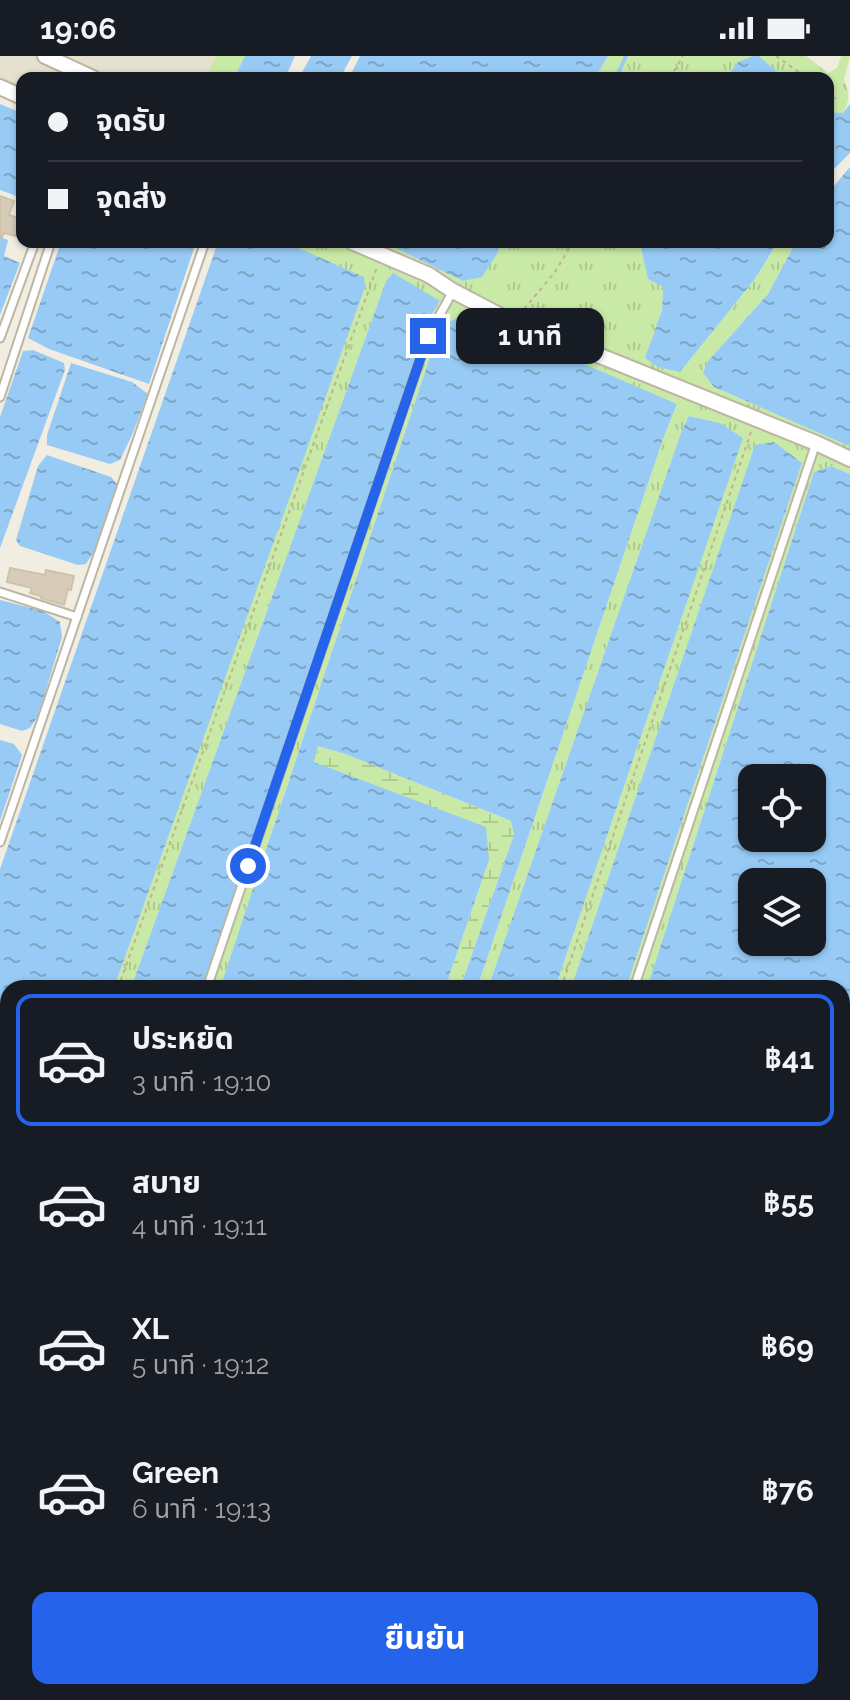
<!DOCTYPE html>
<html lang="th">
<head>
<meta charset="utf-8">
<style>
	body { margin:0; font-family:Raleway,"Noto Sans Thai",sans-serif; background:#20242c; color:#f1f3f6; height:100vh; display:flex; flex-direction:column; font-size:30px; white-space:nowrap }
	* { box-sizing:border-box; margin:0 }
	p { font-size:26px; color:#9ea1a6 }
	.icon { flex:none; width:44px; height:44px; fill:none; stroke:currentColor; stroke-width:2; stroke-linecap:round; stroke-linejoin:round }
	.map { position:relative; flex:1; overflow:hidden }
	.sheet { position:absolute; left:0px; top:924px; width:850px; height:720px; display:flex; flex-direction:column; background:#171b24; border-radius:24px 24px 0 0; box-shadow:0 2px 6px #0004 }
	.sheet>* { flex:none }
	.top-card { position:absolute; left:16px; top:16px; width:818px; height:176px; border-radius:16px; box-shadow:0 2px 6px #0004; display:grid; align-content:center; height:176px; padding:0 32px; background:#171b24 }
	.controls { position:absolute; left:738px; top:708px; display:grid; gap:16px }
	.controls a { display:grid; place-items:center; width:88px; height:88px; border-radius:16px; background:#171b24; box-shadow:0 2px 6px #0004; font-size:40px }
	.end { position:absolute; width:36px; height:36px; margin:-18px; border:10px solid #2563eb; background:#fff; box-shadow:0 0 0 4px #fff }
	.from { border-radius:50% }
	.bubble { position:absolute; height:56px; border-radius:16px; background:#171b24; box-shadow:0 2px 6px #0004; font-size:26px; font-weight:700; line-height:56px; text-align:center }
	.top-card b { display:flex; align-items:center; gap:28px; height:76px; font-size:30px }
	.top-card b+b { border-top:2px solid #363941 }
	.top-card i { width:20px; height:20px; background:#f1f3f6 }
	ul { padding:14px 0 0; list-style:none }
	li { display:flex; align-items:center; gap:24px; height:132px; margin:0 16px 12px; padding:0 16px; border:4px solid transparent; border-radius:16px }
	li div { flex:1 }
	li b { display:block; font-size:30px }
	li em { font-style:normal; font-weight:700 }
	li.active { border-color:#2563eb }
	li>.icon { width:72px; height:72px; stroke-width:1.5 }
	.cta { display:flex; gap:16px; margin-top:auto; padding:16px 32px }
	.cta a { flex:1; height:92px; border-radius:16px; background:#2563eb; color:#fff; font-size:32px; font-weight:700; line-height:92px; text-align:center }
	.status { display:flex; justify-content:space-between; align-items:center; height:56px; padding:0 40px; background:#171b24; direction:ltr }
	.status svg { height:22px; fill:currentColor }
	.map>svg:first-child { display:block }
</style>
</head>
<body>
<div class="status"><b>19:06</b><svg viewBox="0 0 49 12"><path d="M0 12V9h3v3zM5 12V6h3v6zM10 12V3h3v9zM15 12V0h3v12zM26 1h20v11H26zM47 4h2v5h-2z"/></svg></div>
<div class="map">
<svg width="850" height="1644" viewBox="0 0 850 1644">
	<defs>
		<pattern id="grass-tufts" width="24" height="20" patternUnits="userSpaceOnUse" patternTransform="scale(2)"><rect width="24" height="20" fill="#c9eaa6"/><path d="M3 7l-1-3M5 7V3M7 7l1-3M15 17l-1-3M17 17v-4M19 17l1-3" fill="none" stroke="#aeca8f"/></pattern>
		<pattern id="forest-firs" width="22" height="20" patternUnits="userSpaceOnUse" patternTransform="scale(2)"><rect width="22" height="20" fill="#c9eaa6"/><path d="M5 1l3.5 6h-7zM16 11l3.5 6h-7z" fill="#aeca8f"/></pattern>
		<pattern id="wetland-marsh" width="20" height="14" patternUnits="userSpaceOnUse" patternTransform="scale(2)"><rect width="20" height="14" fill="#c9eaa6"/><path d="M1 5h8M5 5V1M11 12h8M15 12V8" fill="none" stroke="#aeca8f"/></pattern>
		<pattern id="water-ripples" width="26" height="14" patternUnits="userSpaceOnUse" patternTransform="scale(2)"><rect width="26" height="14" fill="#97cbf5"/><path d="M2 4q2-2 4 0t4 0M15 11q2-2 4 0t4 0" fill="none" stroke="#7da6c7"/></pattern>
	</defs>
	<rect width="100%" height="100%" fill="#f2ede1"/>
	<polygon fill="#e6e0ce" points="0,0 216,0 205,22 22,22 22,37 0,27"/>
	<g fill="url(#grass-tufts)">
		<polygon points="216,0 245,0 234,22 205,22"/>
		<polygon points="608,0 753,0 738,6 726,22 595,22"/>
		<path d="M 759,0 L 806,0 L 828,17 L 837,12 L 841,0 L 850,0 L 844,24 C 850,38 850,44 843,57 L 828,56 L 828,22 L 784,22 Z"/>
		<polygon points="285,186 383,186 463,225 497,198 501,186 645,186 641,192 648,223 663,230 662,254 645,302 680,316 754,224 778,186 796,186 768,238 708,305 703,317 714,331 848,389 850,387 850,418 831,410 814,416 647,932 626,932 802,407 755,390 571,932 555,932 742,383 720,367 689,360 682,374 488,932 477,932 663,383 677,348 447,267 434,289 220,932 204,932 428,265 440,246 386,225 131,932 114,932 364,231 363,221"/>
	</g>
	<g fill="url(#forest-firs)">
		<polygon points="842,1344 850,1347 850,1372 843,1389 850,1391 850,1408 842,1407"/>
		<polygon points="842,1417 850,1419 850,1490 843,1514 850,1519 850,1549 842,1547"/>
		<polygon points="476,1636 505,1636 523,1642 533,1642 535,1636 554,1636 551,1644 473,1644"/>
		<polygon points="741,1636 800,1636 797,1644 738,1644"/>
	</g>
	<g fill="url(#wetland-marsh)">
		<polygon points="318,690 348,699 511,765 514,779 460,932 445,932 489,804 314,706"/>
		<polygon points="8,1315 8,1422 0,1446 0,1334"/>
		<polygon points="842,1547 850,1549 850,1644 797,1644 800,1636 842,1636"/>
	</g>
	<g fill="url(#water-ripples)" fill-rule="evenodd">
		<polygon points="245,0 295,0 285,22 234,22"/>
		<polygon points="311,0 352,0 340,22 299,22"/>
		<polygon points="360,0 608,0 595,22 349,22"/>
		<polygon points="753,0 759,0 784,22 726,22 738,6"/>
		<polygon points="0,48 22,57 22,142 0,134"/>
		<polygon points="850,48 850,97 828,119 828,56 843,57"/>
		<polygon points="850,111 850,387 849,390 714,331 703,317 708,305 768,238 796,186 828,186 828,137"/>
		<polygon points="0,181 8,184 4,200 20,207 0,259"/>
		<polygon points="61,186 196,186 149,328 49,293 28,282"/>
		<polygon points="218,186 285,186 364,221 365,231 114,932 8,932 8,1122 0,1120 0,813"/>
		<polygon points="383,186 501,186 497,198 482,221 463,225"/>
		<polygon points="645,186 778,186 754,224 680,316 658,311 645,302 662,254 663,231 648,223 641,192"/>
		<polygon points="393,217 440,245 428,265 204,932 131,932 386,225"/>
		<polygon points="463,259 540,289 677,348 663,383 477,932 460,932 514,779 511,765 348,699 318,690 314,706 486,771 489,804 445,932 220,932 434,289 447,267"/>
		<polygon points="33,294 64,307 65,314 0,492 0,361 23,295"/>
		<polygon points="71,307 132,326 148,338 132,379 120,404 110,408 47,389 47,379"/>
		<polygon points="689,360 720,367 743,382 555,932 488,932 682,374"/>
		<polygon points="774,386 802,407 626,932 571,932 755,389"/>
		<polygon points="47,399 111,421 117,428 95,494 86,508 78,509 20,490 16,484 38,410"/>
		<path d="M 831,410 L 850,418 L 850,1221 L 842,1245 L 842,932 L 647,932 L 814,416 ZM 812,722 L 812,782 L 752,782 L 752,722 ZM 752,826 L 812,826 L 812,886 L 752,886 Z"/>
		<polygon points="0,544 43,555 60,566 62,581 38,660 30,672 22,675 0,668"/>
		<polygon points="0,684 14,688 22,699 0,765"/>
		<polygon points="8,1482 8,1636 113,1636 109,1644 0,1644 0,1501"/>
		<polygon points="180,1636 266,1636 263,1644 177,1644"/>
		<polygon points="284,1636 364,1636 361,1644 280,1644"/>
		<polygon points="554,1636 623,1636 620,1644 551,1644"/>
	</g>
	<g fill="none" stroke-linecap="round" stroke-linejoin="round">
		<g stroke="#97cbf5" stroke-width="4">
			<polyline points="616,22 626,0"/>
			<polyline points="842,1463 850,1438"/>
			<polyline points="779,1644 782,1636"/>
		</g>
		<g stroke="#97cbf5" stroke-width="14">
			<polyline points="0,1189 8,1191"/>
			<polyline points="842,1414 850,1416"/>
		</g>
	</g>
	<g fill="#d7ccb9" stroke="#cfc2a9" stroke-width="2">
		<polygon points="0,140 14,145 9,159 21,163 16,180 4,177 2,181 0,181"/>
		<polygon points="10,512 45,519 46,514 74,520 71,534 68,533 64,549 41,542 41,540 30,537 32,532 7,526"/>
	</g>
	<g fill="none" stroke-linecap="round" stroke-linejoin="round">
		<defs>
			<g id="service">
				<polyline points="0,282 35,186"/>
				<polyline points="0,341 51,186"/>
				<polyline points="0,536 77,561"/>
				<polyline points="0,786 205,186"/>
				<polyline points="207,932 428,280 453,235"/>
				<polyline points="634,932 816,387"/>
				<polyline points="842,1266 850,1241"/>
			</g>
			<g id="minor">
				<polyline points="45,0 93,22"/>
				<polyline points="0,31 22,41"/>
				<polyline points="352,186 429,219 453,235 501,260 816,387 850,403"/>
			</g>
		</defs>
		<use href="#service" stroke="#bdb6a4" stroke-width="11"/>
		<use href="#minor" stroke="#bdb6a4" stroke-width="18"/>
		<g stroke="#c0b293" stroke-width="2" stroke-dasharray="4 4" stroke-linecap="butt">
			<polyline points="776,0 807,22"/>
			<polyline points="670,22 683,0"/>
			<polyline points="828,37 836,43"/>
			<polyline points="524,253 555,216 573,186"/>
			<polyline points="118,932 377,211"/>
			<polyline points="561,932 751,376"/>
		</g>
		<use href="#service" stroke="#fff" stroke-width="7"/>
		<use href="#minor" stroke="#fff" stroke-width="14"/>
	</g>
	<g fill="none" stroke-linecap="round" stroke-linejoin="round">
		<polyline stroke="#2563eb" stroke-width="10" points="248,810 428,280"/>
	</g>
</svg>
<div class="controls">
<a><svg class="icon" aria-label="locate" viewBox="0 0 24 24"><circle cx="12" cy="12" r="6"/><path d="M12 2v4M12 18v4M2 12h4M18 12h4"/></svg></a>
<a><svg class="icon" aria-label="layers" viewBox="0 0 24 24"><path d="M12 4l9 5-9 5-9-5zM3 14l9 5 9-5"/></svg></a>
</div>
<i class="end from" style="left:248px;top:810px"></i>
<i class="end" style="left:428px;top:280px"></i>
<div class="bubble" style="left:456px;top:252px;width:148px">1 นาที</div>
<div class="top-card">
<b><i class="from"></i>จุดรับ</b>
<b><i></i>จุดส่ง</b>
</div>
<section class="sheet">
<ul>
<li class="active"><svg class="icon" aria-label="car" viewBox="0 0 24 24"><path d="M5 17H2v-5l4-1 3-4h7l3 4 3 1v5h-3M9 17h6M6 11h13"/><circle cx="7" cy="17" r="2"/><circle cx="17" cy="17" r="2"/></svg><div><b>ประหยัด</b><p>3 นาที · 19:10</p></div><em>฿41</em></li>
<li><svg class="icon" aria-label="car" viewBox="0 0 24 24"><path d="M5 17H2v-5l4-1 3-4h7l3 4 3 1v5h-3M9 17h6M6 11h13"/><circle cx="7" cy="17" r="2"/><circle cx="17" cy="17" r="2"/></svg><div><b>สบาย</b><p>4 นาที · 19:11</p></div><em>฿55</em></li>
<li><svg class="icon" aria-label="car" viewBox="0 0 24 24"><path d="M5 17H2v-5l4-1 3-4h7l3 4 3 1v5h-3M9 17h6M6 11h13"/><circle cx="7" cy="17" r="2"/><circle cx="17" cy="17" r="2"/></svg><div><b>XL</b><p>5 นาที · 19:12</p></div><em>฿69</em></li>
<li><svg class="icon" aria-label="car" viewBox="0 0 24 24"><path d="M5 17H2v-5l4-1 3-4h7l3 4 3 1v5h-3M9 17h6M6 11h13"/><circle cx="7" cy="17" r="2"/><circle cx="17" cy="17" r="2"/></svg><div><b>Green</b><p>6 นาที · 19:13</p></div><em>฿76</em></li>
</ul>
<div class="cta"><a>ยืนยัน</a></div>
</section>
</div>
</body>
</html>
